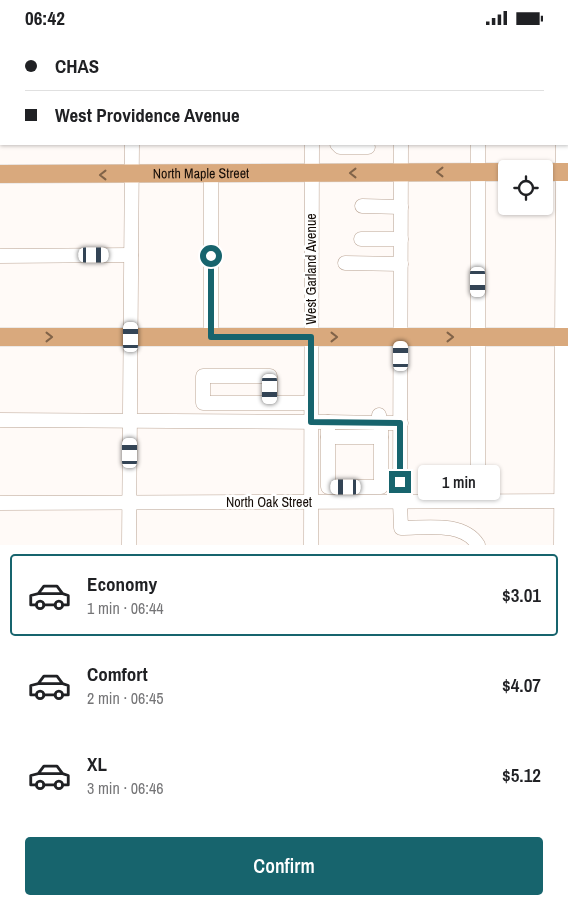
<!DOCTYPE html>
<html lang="en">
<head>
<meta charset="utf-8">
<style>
	body { margin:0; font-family:"Archivo Narrow",sans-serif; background:#f2f2f2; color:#202124; height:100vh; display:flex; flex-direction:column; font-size:19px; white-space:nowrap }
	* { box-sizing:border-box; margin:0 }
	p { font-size:16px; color:#757577 }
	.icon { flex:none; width:28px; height:28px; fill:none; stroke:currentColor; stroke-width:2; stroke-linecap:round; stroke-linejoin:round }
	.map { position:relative; height:510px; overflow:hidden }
	.drawer { display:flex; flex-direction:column; background:#fff; flex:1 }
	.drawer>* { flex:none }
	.guide { position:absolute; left:0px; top:0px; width:569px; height:110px; box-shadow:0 1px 4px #0004; display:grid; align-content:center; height:110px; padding:0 25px; background:#fff }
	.tools { position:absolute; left:498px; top:125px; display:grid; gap:10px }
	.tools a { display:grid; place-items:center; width:55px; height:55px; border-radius:5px; background:#fff; box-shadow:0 1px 4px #0004; font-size:25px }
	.end { position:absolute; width:22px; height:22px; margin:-11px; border:6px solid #17646d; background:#fff; box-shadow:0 0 0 2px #fff }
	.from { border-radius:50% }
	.bubble { position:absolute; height:35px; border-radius:5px; background:#fff; box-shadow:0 1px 4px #0004; font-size:16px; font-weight:600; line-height:35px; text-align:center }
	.car { position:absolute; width:15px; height:30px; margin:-15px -8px; border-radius:6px; box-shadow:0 0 4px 1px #0007; background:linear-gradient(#fff 24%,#345 0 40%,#fff 0 76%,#345 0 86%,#fff 0) }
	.guide b { display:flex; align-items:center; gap:18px; height:48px; font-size:19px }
	.guide b+b { border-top:1px solid #e0e0e0 }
	.guide i { width:12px; height:12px; background:#202124 }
	ul { padding:9px 0 0; list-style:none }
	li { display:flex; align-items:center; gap:15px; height:82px; margin:0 10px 8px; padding:0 15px; border:2px solid transparent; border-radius:5px }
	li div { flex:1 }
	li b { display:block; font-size:19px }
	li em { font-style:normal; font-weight:600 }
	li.on { border-color:#17646d }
	li>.icon { width:45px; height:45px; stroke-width:1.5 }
	.button { display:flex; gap:10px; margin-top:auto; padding:10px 25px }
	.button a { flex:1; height:58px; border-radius:5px; background:#17646d; color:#fff; font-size:20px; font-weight:600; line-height:58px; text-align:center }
	.status { display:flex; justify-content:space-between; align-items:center; height:35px; padding:0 25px; background:#fff; direction:ltr }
	.status svg { height:14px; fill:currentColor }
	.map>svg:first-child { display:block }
</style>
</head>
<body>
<div class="status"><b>06:42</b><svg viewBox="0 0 49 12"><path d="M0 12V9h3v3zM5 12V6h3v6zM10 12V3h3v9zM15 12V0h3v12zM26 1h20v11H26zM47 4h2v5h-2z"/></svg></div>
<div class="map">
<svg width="568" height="510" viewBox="0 0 568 510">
	<rect width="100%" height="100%" fill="#fffaf7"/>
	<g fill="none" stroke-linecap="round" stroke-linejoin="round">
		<defs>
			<g id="minor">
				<polyline points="401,0 401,1"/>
				<polyline points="132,1 132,0"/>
				<polyline points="312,1 312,0"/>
				<polyline points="479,1 479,0"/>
				<polyline points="564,1 564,0"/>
				<polyline points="0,50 1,50"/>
				<polyline points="337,109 340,112 368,112"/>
				<path d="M 401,109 L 400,467 L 401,493 C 426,493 463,486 478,510"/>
				<polyline points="478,109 478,466"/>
				<polyline points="362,171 401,172"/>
				<polyline points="361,204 401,204"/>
				<polyline points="0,221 131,220"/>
				<polyline points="345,228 401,229"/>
				<polyline points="211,302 211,139"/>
				<polyline points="270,368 270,341 203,341 203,368 311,368"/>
				<polyline points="0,385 328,387 328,452 381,452 381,388 401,388"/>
				<polyline points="328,387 381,388 379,380"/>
				<polyline points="328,402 381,402"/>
				<polyline points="0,468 568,466"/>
				<polyline points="129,510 132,109"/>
				<polyline points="311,510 312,109"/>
				<polyline points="561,510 563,109"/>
			</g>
			<g id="major">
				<polyline points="544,137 568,137"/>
				<path id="s1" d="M 0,139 L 506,137"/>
				<polyline points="0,302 568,302"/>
			</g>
		</defs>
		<use href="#minor" stroke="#baa494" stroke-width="15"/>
		<use href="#major" stroke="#dad8d7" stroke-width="19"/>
		<use href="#minor" stroke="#fff" stroke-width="14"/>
		<use href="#major" stroke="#d9a97d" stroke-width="18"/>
	</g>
	<defs><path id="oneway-chevron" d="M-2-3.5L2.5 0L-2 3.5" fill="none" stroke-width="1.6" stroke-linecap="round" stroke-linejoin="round" transform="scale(1.25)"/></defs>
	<g stroke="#816348">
		<use href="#oneway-chevron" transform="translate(440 137) rotate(180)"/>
		<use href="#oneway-chevron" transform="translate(353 138) rotate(180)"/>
		<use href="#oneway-chevron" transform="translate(103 140) rotate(-180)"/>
		<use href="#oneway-chevron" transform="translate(49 302)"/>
		<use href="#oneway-chevron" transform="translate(334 302)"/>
		<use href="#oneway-chevron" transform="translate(450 302)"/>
	</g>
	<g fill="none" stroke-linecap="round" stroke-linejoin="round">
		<polyline stroke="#17646d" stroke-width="6" points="211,221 211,302 311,302 311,387 400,388 400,447"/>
	</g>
	<g text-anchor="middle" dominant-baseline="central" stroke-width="5" stroke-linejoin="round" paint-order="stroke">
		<g font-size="14" fill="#150d08" stroke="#fff">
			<text stroke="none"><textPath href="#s1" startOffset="201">North Maple Street</textPath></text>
			<text transform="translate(311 234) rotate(-90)">West Garland Avenue</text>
			<text x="269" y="467">North Oak Street</text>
		</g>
	</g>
</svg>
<div class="tools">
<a><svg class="icon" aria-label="locate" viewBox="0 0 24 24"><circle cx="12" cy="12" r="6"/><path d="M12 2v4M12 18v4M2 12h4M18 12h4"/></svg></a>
</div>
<i class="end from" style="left:211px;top:221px"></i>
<i class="end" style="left:400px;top:447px"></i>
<div class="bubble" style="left:418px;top:430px;width:82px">1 min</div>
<i class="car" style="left:94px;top:220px;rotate:90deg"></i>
<i class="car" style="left:478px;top:247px;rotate:180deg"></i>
<i class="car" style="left:131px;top:302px;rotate:0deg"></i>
<i class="car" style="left:401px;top:321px;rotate:0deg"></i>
<i class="car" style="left:270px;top:354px;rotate:180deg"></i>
<i class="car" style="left:130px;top:418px;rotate:0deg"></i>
<i class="car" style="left:346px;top:452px;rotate:270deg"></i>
<div class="guide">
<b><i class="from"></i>CHAS</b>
<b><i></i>West Providence Avenue</b>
</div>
</div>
<section class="drawer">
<ul>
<li class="on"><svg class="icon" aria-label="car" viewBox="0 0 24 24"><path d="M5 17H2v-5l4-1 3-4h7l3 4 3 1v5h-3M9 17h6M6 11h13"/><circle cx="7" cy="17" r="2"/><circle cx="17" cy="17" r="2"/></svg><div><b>Economy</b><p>1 min · 06:44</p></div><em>$3.01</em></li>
<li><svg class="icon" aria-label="car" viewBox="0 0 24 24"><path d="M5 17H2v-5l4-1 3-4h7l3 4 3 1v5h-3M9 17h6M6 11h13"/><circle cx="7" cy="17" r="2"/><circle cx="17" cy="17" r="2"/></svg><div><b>Comfort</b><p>2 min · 06:45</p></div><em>$4.07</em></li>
<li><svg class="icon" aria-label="car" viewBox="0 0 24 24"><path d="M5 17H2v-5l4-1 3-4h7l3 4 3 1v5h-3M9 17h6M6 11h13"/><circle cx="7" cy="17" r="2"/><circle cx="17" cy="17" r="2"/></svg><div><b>XL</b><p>3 min · 06:46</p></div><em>$5.12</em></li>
</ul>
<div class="button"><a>Confirm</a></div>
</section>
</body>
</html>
